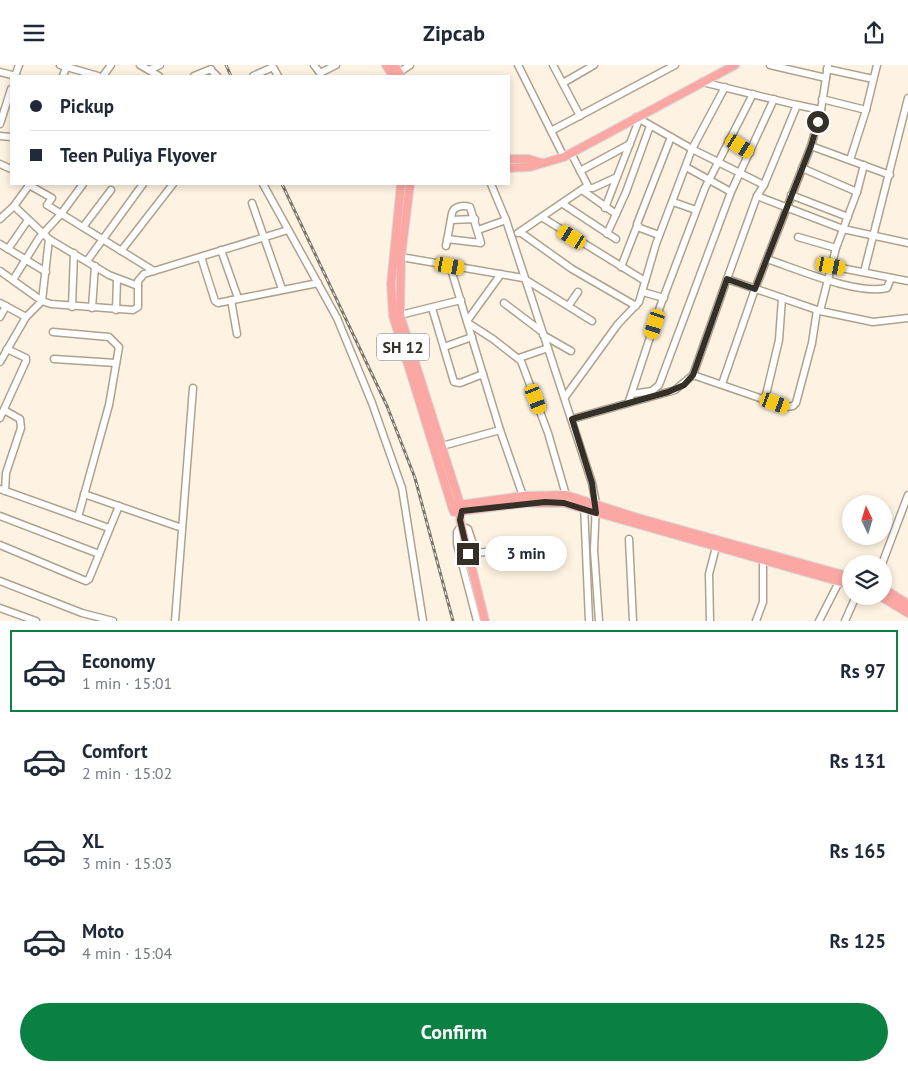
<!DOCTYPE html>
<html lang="en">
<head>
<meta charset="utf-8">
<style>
	body { margin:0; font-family:"PT Sans",sans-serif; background:#f6f6f7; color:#1f2937; height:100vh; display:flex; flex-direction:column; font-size:19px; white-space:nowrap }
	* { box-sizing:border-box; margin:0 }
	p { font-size:16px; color:#747a83 }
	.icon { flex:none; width:28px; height:28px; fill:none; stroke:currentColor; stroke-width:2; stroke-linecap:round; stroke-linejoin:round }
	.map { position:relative; height:556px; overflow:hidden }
	.sheet { display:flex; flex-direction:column; background:#fff; flex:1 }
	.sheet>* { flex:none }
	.banner { position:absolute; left:10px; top:10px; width:500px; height:110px; border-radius:0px; box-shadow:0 2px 8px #0003; display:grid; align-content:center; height:110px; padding:0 20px; background:#fff }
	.needle { width:32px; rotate:356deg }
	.fabs { position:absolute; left:842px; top:430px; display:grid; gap:10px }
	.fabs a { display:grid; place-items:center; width:50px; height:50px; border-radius:50%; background:#fff; box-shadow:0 2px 8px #0003; font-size:25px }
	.end { position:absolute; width:22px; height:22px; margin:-11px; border:6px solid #342f27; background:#fff; box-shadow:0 0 0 2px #fff }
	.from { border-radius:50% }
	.bubble { position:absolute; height:35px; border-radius:18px; background:#fff; box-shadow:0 2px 8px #0003; font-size:16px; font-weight:600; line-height:35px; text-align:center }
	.car { position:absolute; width:15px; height:30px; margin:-15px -8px; border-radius:6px; box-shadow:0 0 4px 1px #0007; background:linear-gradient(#f5c518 24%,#345 0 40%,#f5c518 0 76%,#345 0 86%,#f5c518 0) }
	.banner b { display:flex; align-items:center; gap:18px; height:48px; font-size:19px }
	.banner b+b { border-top:1px solid #e0e1e3 }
	.banner i { width:12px; height:12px; background:#1f2937 }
	ul { padding:9px 0 0; list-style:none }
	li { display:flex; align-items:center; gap:15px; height:82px; margin:0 10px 8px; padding:0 10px; border:2px solid transparent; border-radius:0px }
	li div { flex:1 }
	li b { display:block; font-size:19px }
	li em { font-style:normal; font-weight:600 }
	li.selected { border-color:#0b8043 }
	li>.icon { width:45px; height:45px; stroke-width:1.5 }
	.action { display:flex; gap:10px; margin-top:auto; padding:10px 20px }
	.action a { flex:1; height:58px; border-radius:30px; background:#0b8043; color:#fff; font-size:20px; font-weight:600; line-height:58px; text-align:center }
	header { display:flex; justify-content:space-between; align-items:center; height:65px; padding:0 20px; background:#fff; font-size:22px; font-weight:600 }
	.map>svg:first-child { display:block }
</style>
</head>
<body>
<header><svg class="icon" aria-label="menu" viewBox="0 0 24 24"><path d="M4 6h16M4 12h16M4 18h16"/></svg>Zipcab<svg class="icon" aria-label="share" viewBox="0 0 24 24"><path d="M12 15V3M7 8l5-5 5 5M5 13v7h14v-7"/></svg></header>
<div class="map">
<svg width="908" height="556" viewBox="0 0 908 556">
	<rect width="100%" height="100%" fill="#fef3e2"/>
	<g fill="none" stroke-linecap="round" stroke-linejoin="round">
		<defs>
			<g id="minor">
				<polyline points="60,0 98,11"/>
				<polyline points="140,0 159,11"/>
				<polyline points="314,0 320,8 336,0"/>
				<polyline points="518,0 564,92"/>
				<polyline points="553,0 580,51"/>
				<polyline points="770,0 826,13"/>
				<polyline points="827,4 873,14"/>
				<polyline points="149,5 160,0"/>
				<polyline points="212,6 217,11"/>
				<polyline points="0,7 16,11"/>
				<polyline points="397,9 410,0"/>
				<polyline points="15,11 19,0"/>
				<polyline points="63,11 66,2"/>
				<polyline points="103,11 111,0"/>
				<polyline points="194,11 211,4"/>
				<polyline points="253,11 273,2 278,11"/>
				<polyline points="702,17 797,40 764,120 757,131 843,164 908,178"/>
				<polyline points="563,18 594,0"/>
				<polyline points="822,34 866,45"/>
				<polyline points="797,40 821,45 828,0"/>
				<polyline points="636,52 692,84 764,120"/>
				<polyline points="0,59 11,24"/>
				<polyline points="551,66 675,0"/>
				<polyline points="0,71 11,72"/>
				<polyline points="729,75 750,88"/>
				<polyline points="811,81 890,110"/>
				<polyline points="571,88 589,123 593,123 617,112"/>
				<polyline points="850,95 866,45 877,0"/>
				<polyline points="0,99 11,104"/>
				<polyline points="864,100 857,127 836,183 820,246 873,257 908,253"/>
				<polyline points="686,102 731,127"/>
				<polyline points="802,103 857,127"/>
				<polyline points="580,106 630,79"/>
				<polyline points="263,119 337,253 372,338 402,423 423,556"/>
				<polyline points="491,119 506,155 592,418 596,438 594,485 599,556"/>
				<polyline points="29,120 52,133 47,140 154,206"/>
				<polyline points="582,125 616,149"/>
				<polyline points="791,130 848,152"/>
				<polyline points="757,131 727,214 820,246"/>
				<polyline points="673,137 696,145"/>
				<polyline points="252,138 282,224"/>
				<polyline points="563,139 616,174"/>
				<polyline points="14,141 49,174 109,210 138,221"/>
				<polyline points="605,143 639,55"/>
				<polyline points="543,153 645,216"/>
				<polyline points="0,154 14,141 30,119"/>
				<polyline points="451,155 475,154"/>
				<polyline points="83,162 111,125"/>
				<polyline points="478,165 506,155"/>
				<polyline points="520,167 572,204 636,241"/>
				<polyline points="518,168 587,121"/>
				<polyline points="607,169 626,127 650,61"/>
				<polyline points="659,170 640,163 637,159 671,72"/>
				<polyline points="798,172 836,183"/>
				<polyline points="0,179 46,207"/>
				<path d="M 446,181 L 452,148 C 454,141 463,140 470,142 L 481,178 L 447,174"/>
				<polyline points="8,184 28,155"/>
				<polyline points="221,185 238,233"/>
				<polyline points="121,186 173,119"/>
				<polyline points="201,192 215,236 218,238 318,218"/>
				<polyline points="401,192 523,213 592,256"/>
				<path d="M 767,194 C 797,204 856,230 887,223 L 891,213"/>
				<polyline points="87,196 143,119"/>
				<polyline points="450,201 500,365 523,431"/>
				<polyline points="831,201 908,216"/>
				<polyline points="621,202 637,161"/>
				<polyline points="0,206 42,236 51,239 133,245 138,242 138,216 144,209 288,165"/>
				<polyline points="864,207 908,33"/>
				<polyline points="13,215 39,173 61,149 83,119"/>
				<polyline points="643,227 664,233"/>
				<polyline points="231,235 237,269"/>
				<polyline points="0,238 26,252"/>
				<polyline points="504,238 541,266"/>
				<polyline points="569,240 578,227"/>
				<polyline points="72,242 74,188"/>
				<polyline points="92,243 95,201"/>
				<polyline points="432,243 454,317 460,318 483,309"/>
				<polyline points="116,245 117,214"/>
				<polyline points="400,250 461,235"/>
				<polyline points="0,252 6,241"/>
				<polyline points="467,256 501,209"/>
				<polyline points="468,258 493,274 521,296 548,368 566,430"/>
				<polyline points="53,267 109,272 119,282 109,340 78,452"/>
				<polyline points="543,270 571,286"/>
				<polyline points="444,282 472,272"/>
				<polyline points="519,293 548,283"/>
				<polyline points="54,294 116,298"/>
				<polyline points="0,297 26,252 42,236 49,174"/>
				<polyline points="693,310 786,342 793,341 796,338 812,278 817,245"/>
				<polyline points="722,319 755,224 811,81 821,45"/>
				<polyline points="632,329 652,326 659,320 731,127 774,34"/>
				<polyline points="565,332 618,259 639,237 656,179 692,84 725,22"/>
				<polyline points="765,334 779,275 782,233"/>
				<polyline points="629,336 661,239 705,123 753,29"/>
				<polyline points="4,345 20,354 21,363 6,408 5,426"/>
				<polyline points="0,353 26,296 26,293 7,284"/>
				<polyline points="572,354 675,325 693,310 727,214"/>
				<polyline points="442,381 500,365"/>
				<polyline points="0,424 109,463"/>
				<polyline points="84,429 182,463"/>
				<polyline points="584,440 589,556"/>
				<polyline points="0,451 99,489"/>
				<polyline points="629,474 633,556"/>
				<polyline points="0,480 86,516 89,514 119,441"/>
				<polyline points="882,499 908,430"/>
				<polyline points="0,516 82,548 113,556"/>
				<polyline points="0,543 36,556"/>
				<polyline points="175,556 193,323"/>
				<polyline points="477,556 457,479 457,467 461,461 468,464 476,488 547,480"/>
				<polyline points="710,556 709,509 716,482"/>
				<polyline points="756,556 763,537 763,495"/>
				<polyline points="819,556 839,517"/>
				<polyline points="845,556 856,531"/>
			</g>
			<g id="major">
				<polyline points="386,0 393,11"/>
				<polyline points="394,0 401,11"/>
				<polyline points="509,94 529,94 542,98"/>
				<polyline points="509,103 530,102 564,92 735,0"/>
				<polyline points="401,119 391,219 393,251 453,445"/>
				<polyline points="410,119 401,192 400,250 460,439 460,455 485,556"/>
				<polyline points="452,441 523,431 566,430 635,452 851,512"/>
				<polyline points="454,447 525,438 564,438 851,520"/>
				<polyline points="884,524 908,539"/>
				<polyline points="880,531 908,548"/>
			</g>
		</defs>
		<use href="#minor" stroke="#aea28e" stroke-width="9"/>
		<use href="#major" stroke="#dadad8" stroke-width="10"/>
		<use href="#minor" stroke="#fff" stroke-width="6"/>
		<use href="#major" stroke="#fba8a4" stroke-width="8"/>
		<defs>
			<g id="rail">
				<polyline points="226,0 231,11"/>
				<polyline points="282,119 387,341 415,413 453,556"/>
			</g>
		</defs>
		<use href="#rail" stroke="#7d756a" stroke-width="3"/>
		<use href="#rail" stroke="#fff" stroke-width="1" stroke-dasharray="4" stroke-linecap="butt"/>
	</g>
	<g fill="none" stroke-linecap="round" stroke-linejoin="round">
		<polyline stroke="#342f27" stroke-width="6" points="468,489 460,455 462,446 545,437 564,438 596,448 592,418 572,354 668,327 684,320 693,310 727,214 755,224 811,81 818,57"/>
	</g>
	<g text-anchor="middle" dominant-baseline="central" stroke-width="4" stroke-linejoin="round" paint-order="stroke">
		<rect fill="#fff" stroke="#716d68" stroke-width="1" x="377" y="268.5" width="52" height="27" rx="4"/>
		<g font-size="16" font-weight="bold" fill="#342f27">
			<text x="403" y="282">SH 12</text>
		</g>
	</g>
</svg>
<div class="fabs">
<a><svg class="needle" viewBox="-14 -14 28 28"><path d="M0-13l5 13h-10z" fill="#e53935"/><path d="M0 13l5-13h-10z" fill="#747a83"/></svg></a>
<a><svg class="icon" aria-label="layers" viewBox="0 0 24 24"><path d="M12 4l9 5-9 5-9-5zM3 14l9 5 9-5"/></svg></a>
</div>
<i class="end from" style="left:818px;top:57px"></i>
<i class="end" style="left:468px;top:489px"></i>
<div class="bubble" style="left:485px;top:471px;width:82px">3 min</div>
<i class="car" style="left:740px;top:81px;rotate:122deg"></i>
<i class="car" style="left:572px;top:172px;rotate:302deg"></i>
<i class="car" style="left:450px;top:201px;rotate:100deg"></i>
<i class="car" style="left:831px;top:201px;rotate:101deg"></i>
<i class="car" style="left:655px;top:259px;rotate:198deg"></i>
<i class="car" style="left:536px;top:334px;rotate:159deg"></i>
<i class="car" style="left:775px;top:338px;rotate:110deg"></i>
<div class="banner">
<b><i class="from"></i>Pickup</b>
<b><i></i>Teen Puliya Flyover</b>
</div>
</div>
<section class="sheet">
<ul>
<li class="selected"><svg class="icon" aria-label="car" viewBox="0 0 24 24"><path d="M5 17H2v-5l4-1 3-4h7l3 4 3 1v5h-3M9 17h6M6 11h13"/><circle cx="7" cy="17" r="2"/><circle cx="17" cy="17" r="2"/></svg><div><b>Economy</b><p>1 min · 15:01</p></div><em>Rs 97</em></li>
<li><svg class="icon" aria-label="car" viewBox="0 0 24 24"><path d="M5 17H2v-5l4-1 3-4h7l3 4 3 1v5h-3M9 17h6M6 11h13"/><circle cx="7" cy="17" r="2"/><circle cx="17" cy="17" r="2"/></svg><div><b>Comfort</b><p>2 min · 15:02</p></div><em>Rs 131</em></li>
<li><svg class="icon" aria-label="car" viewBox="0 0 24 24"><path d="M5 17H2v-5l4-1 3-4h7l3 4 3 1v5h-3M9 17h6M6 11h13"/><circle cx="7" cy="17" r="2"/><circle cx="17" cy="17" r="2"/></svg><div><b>XL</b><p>3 min · 15:03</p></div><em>Rs 165</em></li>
<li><svg class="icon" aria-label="car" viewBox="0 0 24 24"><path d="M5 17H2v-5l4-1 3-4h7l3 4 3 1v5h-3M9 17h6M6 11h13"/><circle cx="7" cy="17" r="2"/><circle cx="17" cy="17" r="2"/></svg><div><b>Moto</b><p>4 min · 15:04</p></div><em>Rs 125</em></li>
</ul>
<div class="action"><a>Confirm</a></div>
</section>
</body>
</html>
